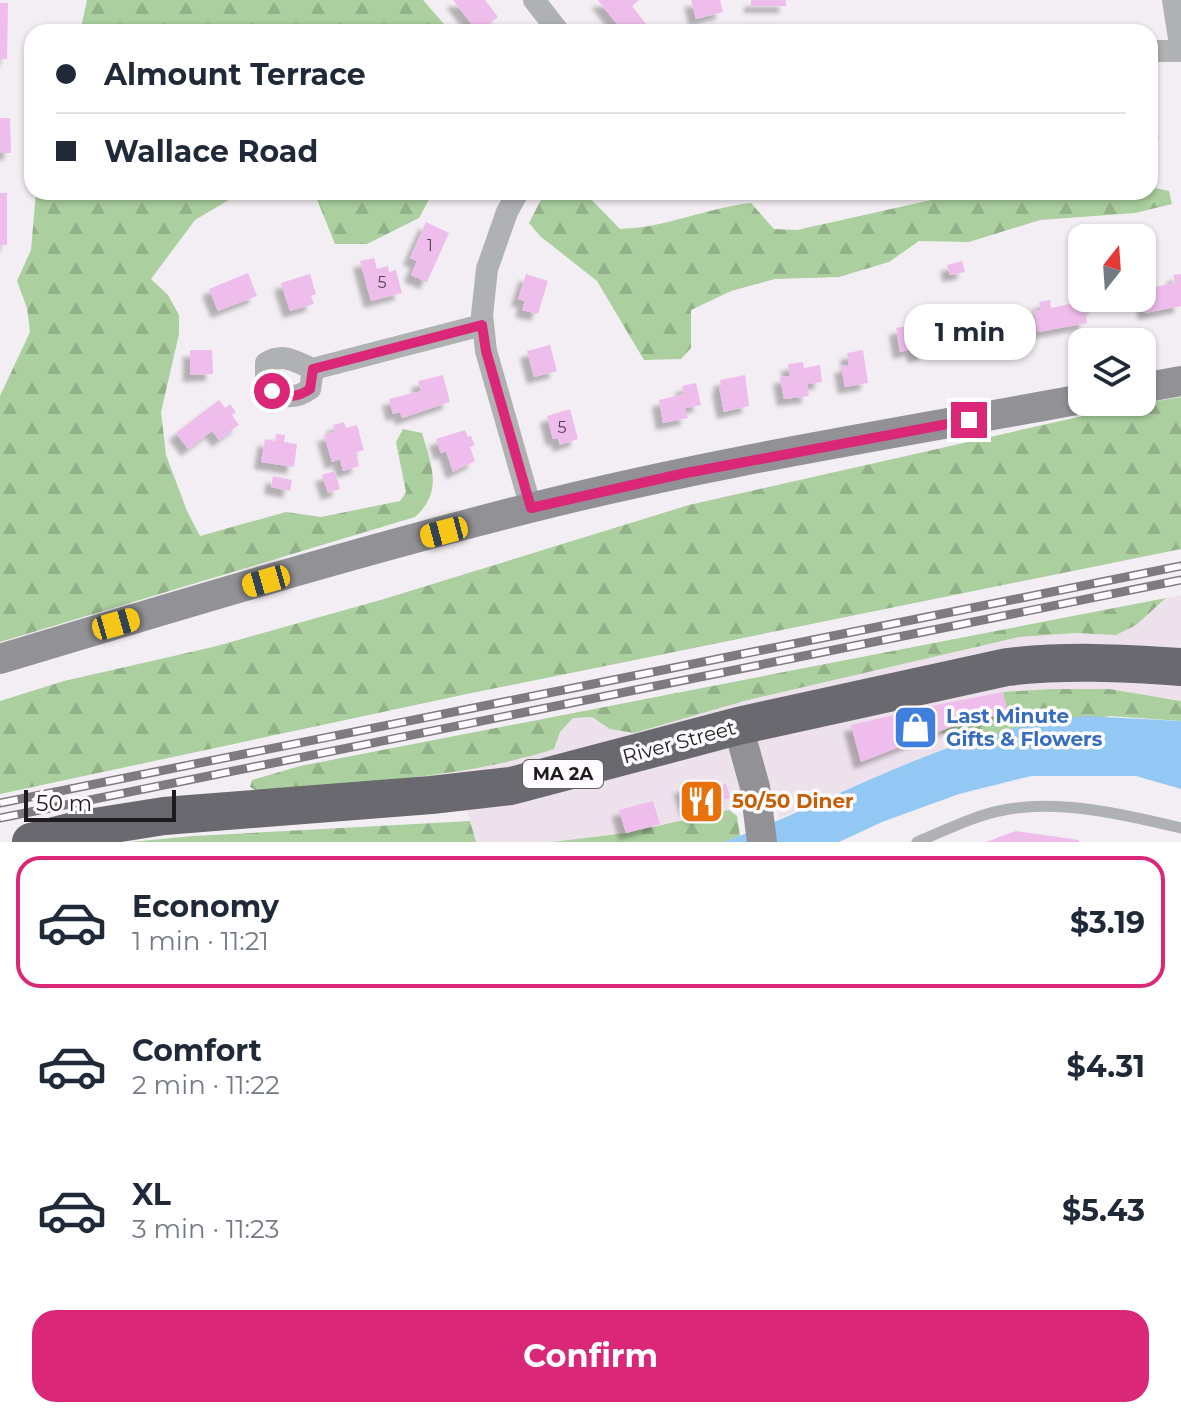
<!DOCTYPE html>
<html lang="en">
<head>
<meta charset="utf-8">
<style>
	body { margin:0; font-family:Montserrat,sans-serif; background:#f6f6f7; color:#1f2937; height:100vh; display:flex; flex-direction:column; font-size:30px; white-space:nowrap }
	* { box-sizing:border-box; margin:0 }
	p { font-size:26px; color:#747a83 }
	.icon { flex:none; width:44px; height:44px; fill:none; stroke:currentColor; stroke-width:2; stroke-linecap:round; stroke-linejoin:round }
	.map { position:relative; height:842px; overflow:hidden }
	.details { display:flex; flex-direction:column; background:#fff; flex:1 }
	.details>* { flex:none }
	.guide { position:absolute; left:24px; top:24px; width:1134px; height:176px; border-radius:24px; box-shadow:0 2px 6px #0004; display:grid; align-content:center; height:176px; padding:0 32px; background:#fff }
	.needle { width:52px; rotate:17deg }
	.tools { position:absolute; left:1068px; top:224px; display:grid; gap:16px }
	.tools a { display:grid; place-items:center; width:88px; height:88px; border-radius:16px; background:#fff; box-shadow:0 2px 6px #0004; font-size:40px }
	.scale { position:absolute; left:24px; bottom:20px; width:152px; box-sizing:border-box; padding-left:8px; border:4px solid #1d1b1d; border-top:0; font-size:22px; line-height:28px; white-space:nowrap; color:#1d1b1d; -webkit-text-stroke:6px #fffcff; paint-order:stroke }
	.end { position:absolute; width:36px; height:36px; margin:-18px; border:10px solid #db2777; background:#fff; box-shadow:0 0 0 4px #fff }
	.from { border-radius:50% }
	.bubble { position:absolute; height:56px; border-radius:24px; background:#fff; box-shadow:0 2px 6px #0004; font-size:26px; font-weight:700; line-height:56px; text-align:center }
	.car { position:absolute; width:24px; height:48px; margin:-24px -12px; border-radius:10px; box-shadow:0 0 6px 2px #0007; background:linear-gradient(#f5c518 24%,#345 0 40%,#f5c518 0 76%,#345 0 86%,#f5c518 0) }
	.guide b { display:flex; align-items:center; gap:28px; height:76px; font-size:30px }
	.guide b+b { border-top:2px solid #e0e1e3 }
	.guide i { width:20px; height:20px; background:#1f2937 }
	ul { padding:14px 0 0; list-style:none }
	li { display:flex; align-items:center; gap:24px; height:132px; margin:0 16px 12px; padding:0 16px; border:4px solid transparent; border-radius:24px }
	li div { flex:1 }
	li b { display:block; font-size:30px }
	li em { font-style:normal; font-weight:700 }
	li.on { border-color:#db2777 }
	li>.icon { width:72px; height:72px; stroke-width:1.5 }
	.cta { display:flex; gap:16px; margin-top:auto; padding:16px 32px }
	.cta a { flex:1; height:92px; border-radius:24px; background:#db2777; color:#fff; font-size:32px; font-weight:700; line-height:92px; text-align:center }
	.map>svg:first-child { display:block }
</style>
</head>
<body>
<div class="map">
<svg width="1181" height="842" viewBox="0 0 1181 842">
	<defs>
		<pattern id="forest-firs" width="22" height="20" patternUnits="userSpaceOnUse" patternTransform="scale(2)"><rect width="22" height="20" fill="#abcf9e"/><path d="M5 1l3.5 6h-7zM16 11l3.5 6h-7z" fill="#93b188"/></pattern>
		<filter id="shadow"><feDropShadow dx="-7" dy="7" stdDeviation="2" flood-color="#0004"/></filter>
	</defs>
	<rect width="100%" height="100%" fill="#f3eef3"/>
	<polygon fill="#ede1ec" points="1181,595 1181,701 1168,698 1004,692 1008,713 941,732 961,744 779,818 775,797 741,809 626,833 552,842 476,842 456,770 524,759 560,732 573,718 592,717 610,729 634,733 744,701 1019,637 1075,633 1116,635 1160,605 1166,598"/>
	<g fill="url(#forest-firs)">
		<polygon points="87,0 423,0 451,32 80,32"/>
		<path d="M 1150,187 L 1169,191 L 1172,204 L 1135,213 L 1040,220 L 969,242 L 919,241 L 889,262 L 839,277 L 775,279 L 731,291 L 691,310 L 691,348 L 681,359 L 644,360 L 597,281 L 540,236 L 529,223 L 545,192 L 584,192 L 620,229 C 665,228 706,208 751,203 L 774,229 L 797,230 L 967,192 L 1150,192 Z"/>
		<path d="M 36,192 L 242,192 L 195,220 L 151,279 L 168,295 L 179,315 L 179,334 L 161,412 L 166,455 L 187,511 L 200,536 L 286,512 L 321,517 L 400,501 L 406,492 L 396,442 L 403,429 L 422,433 C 431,465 444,491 415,517 L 0,642 L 0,396 L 30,332 L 27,308 L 17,281 L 31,250 Z"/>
		<polygon points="314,192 433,192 419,218 367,244 335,244"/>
		<polygon points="1181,397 1181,549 467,694 0,794 0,701 64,681 213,647 384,599 689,505 1127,406"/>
		<path d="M 1166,598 L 1136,625 L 1116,635 L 1075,633 L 1019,637 L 744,701 L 634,733 L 610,729 L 592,717 L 573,718 L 560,732 L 554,749 C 462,779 352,783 255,790 L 250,787 L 252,780 L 300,766 Z"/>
		<polygon points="1050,689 1109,689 1181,701 1181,721 1110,716 975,739 961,744 940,732 961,723 1007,713 1003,692"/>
		<polygon points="729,810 737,816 740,836 724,842 552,842 626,833"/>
		<polygon points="470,821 476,842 130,842 194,836"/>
	</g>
	<path fill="#94c8f4" d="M 1085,716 L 1181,721 L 1181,789 L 1136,776 L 1031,776 L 959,794 L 882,822 L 839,842 L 724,842 C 808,811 887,767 972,740 C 1009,728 1047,721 1085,716 Z"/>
	<g fill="#efbdec" filter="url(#shadow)">
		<polygon points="453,0 485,0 498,17 478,32"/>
		<polygon points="598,0 639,0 632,6 646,24 636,32 623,32"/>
		<polygon points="691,0 720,0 723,12 696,19"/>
		<rect x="751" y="0" width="35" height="6"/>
		<polygon points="0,3 8,3 7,59 0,59"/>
		<polygon points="1154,111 1159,138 1150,139 1150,112"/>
		<polygon points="0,118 10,118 11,153 0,153"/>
		<rect x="0" y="193" width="7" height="52"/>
		<polygon points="426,222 449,233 427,282 411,275 417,261 410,258"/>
		<polygon points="374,258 377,269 388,266 389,272 396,270 402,293 371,301 360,261"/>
		<polygon points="962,261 965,272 950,275 947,265"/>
		<polygon points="248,273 257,296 218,311 209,289"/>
		<polygon points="310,274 316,294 311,296 314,304 290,311 281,283"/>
		<polygon points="526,274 548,281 538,314 522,310 525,301 518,299"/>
		<polygon points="1181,274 1181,306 1145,313 1142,289 1175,283 1173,275"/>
		<polygon points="1093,299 1095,308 1085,310 1087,323 1038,332 1034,311 1041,310 1039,302 1050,300 1051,308"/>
		<polygon points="996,312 1000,336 973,341 968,317"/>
		<polygon points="936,321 938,332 932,333 934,346 925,348 926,354 914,356 913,349 900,352 896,328"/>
		<polygon points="550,345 557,371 534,377 527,351"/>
		<polygon points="190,350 212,350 213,374 190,375"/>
		<polygon points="863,350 868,383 845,387 841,366 849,365 847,353"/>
		<polygon points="803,362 804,368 820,365 822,382 807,384 809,396 784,399 780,377 790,376 788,364"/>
		<polygon points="443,375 450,402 402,418 400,412 393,414 389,399 421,391 418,381"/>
		<polygon points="745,375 749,406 724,412 719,387 721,387 720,380"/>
		<polygon points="696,383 701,405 685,408 688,418 663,423 659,400 684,394 682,386"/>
		<polygon points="219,400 225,408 230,404 236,412 232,415 239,425 219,440 212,431 188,449 176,433"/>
		<polygon points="570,409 578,439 560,445 558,438 553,439 547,416"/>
		<polygon points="344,422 346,428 357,425 364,450 356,452 359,466 343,471 340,459 332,462 324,435 335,432 333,425"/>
		<polygon points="465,430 468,437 471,436 475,445 470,447 475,461 453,472 446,451 441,453 436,439"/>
		<polygon points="276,434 285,435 284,442 297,444 294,467 261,462 265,439 275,441"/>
		<polygon points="335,471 340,489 328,493 322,475"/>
		<polygon points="273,476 292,480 290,491 271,487"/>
		<polygon points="1003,692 1008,713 961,723 861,762 851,725 941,704"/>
		<polygon points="711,779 714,787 726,784 730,798 705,804 708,814 694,818 692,808 687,809 681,787"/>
		<polygon points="653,801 660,824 626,833 619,810"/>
		<polygon points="1016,831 1079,840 1079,842 986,842"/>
	</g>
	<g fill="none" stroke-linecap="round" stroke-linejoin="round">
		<path stroke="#b0b1b3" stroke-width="11" d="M 917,842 C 944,831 975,815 1004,810 C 1060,799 1127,815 1181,828"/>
		<g stroke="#b0b1b3" stroke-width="22">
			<polyline points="534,0 559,32"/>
			<polyline points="1150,51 1181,51 1173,0"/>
			<polyline points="518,192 507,212 487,269 482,315 486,351 531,508"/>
			<path d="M 313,369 C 295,362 285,352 266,363 L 266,385 C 279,398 295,400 310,389 L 313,369 L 482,325"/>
		</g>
		<g stroke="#929296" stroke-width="30">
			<polyline points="1142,388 1181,381"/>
			<path d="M 0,659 C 176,606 352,553 530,508 C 711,462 898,433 1082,399"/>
			<polyline points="738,726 755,787 762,842"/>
		</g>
		<path stroke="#69696f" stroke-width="38" d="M 31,842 L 82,829 L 164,816 L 431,795 L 511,786 L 738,726 L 1007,667 C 1065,660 1124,663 1181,667"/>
		<defs>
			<g id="rail">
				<polyline points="0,803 1181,566"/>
				<polyline points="0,818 1181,580"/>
			</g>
		</defs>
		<use href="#rail" stroke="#7e7a7e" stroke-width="9"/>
		<use href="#rail" stroke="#fffcff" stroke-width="6" stroke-dasharray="18" stroke-linecap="butt"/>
	</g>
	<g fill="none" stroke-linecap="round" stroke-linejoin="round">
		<path stroke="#db2777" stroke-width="10" d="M 272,391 C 286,398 297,398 310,389 L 313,369 L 482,325 L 486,351 L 531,508 L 681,474 L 969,420"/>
	</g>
	<defs>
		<symbol id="shop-square" viewBox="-11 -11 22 22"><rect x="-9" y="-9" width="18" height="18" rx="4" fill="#3f7fe0" stroke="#fffcff"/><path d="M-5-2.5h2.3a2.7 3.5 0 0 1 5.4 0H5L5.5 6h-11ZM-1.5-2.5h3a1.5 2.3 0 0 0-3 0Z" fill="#fff"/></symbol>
		<symbol id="restaurant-square" viewBox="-11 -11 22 22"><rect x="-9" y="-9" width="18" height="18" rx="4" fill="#e8710a" stroke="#fffcff"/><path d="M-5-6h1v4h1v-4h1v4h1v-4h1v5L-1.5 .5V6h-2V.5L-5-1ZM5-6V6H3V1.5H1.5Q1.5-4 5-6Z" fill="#fff"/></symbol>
	</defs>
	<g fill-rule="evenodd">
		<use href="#shop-square" x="890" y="702" width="51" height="51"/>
		<use href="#restaurant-square" x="676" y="776" width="51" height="51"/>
	</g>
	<g text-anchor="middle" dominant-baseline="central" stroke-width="7" stroke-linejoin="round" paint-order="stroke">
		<g font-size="16" fill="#524451">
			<text x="430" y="245">1</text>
			<text x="382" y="282">5</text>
			<text x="562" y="427">5</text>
		</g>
		<rect fill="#fffcff" stroke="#615e61" stroke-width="2" x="523" y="760" width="80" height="28" rx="6"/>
		<g font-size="18" font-weight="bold" fill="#1d1b1d">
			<text x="563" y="774">MA 2A</text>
		</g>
		<g font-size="20" font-weight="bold" fill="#366cbe" stroke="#fffcff" text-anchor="start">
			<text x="946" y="716">Last Minute<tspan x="946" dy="23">Gifts &amp; Flowers</tspan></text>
		</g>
		<g font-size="20" fill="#1d1b1d" stroke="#fffcff">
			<text transform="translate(679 742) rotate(-15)">River Street</text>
		</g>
		<g font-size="20" font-weight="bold" fill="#c56008" stroke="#fffcff" text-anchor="start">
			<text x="732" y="801">50/50 Diner</text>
		</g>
	</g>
</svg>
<div class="tools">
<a><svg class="needle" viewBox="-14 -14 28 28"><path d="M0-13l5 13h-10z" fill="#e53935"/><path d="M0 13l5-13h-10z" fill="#747a83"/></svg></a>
<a><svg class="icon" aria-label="layers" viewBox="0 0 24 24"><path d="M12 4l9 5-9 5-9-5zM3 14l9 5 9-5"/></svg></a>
</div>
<div class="scale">50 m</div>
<i class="end from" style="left:272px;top:391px"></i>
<i class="end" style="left:969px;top:420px"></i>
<div class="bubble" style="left:904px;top:304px;width:132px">1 min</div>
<i class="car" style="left:444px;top:532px;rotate:255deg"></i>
<i class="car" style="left:266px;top:581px;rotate:254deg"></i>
<i class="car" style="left:116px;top:624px;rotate:74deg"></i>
<div class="guide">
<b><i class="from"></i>Almount Terrace</b>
<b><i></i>Wallace Road</b>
</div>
</div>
<section class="details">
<ul>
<li class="on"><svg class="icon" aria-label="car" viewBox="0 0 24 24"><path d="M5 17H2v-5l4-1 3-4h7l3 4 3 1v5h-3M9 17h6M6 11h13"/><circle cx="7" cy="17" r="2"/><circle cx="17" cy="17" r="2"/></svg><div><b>Economy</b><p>1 min · 11:21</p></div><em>$3.19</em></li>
<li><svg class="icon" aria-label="car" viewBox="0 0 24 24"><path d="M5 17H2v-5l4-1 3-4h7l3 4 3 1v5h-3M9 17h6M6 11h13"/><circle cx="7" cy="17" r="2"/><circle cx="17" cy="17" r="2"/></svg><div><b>Comfort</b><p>2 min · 11:22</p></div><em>$4.31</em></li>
<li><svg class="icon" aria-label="car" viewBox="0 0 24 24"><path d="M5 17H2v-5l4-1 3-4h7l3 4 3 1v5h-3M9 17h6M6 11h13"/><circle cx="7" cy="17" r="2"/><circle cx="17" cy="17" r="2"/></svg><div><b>XL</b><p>3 min · 11:23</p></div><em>$5.43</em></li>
</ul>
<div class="cta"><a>Confirm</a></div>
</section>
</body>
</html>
